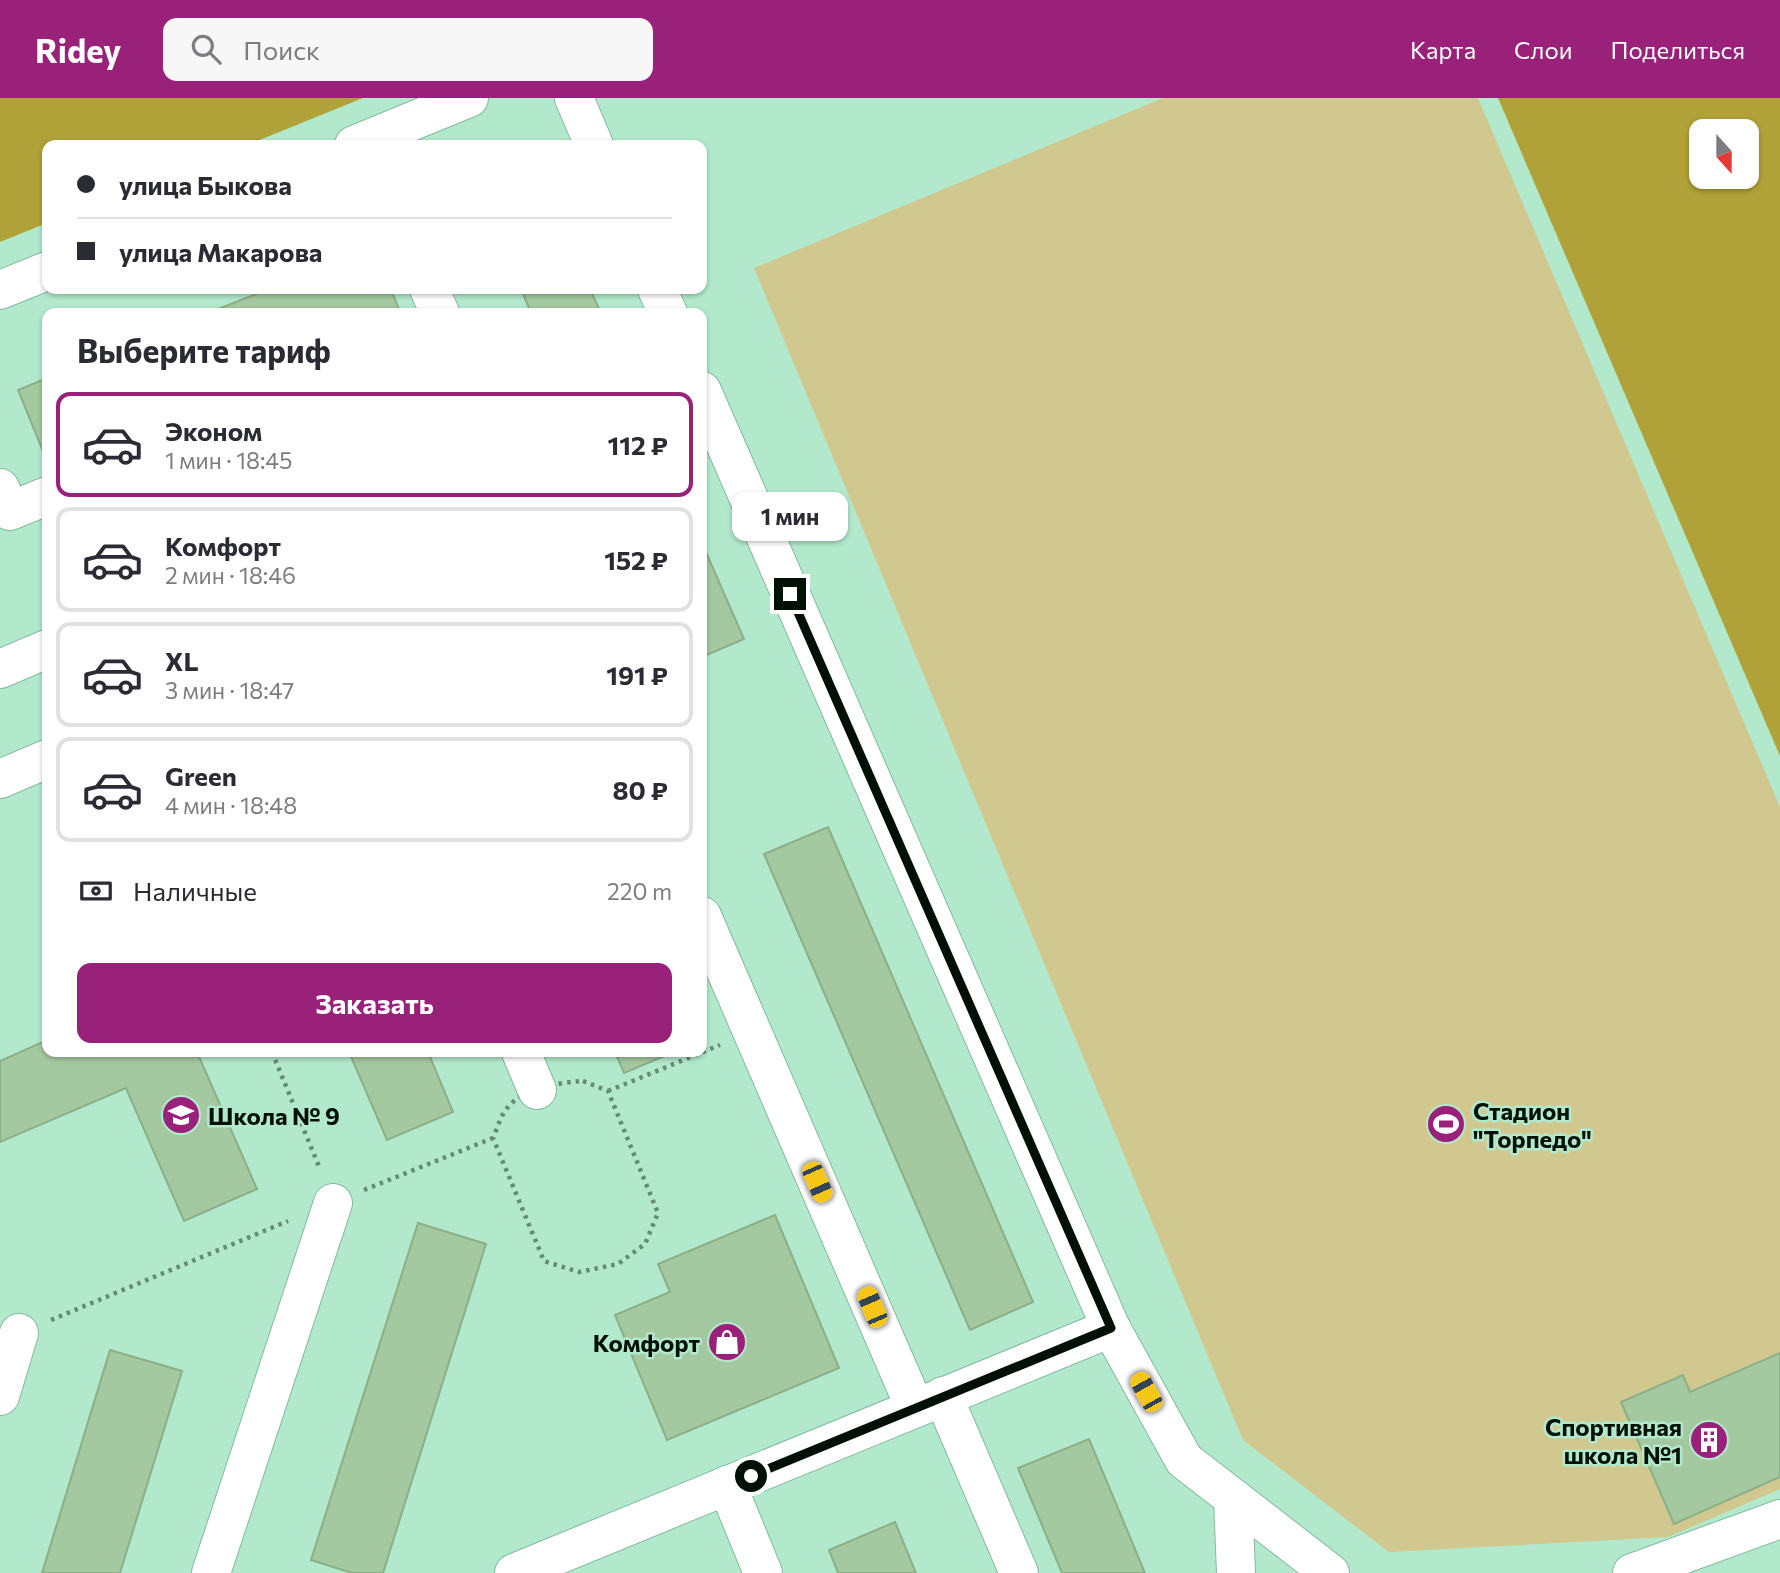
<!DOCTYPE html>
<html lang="ru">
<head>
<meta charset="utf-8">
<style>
	body { margin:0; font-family:Commissioner,sans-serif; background:#f7f7f7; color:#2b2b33; height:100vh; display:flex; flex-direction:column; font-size:26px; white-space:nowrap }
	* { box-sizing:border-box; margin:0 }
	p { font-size:23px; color:#7c7c81 }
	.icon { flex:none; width:38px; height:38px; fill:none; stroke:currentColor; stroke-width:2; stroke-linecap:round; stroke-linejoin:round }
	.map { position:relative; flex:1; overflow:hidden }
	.sheet { position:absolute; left:42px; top:210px; width:665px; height:749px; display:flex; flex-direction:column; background:#fff; border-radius:14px; box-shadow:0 2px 5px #0004 }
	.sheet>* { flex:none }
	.hud { position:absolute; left:42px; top:42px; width:665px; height:154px; border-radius:14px; box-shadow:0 2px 5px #0004; display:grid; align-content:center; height:154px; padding:0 35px; background:#fff }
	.needle { width:46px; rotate:159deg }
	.buttons { position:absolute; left:1689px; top:21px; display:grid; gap:14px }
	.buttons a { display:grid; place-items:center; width:70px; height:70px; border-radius:14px; background:#fff; box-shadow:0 2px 5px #0004; font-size:35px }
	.end { position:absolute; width:32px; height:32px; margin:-16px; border:9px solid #001007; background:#fff; box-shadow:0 0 0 4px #fff }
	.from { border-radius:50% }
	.bubble { position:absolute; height:49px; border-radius:14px; background:#fff; box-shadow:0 2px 5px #0004; font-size:23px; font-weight:700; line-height:49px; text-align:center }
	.car { position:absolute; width:21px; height:42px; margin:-21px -10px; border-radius:9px; box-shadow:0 0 5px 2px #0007; background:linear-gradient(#f5c518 24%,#345 0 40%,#f5c518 0 76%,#345 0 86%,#f5c518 0) }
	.hud b { display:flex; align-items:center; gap:24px; height:66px; font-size:26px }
	.hud b+b { border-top:2px solid #e1e1e2 }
	.hud i { width:18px; height:18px; background:#2b2b33 }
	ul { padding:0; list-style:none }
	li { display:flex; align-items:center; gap:21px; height:105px; margin:0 14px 10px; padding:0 21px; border:4px solid #e1e1e2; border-radius:14px }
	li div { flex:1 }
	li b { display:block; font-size:26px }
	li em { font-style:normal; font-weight:700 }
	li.current { border-color:#9a217a }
	li>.icon { width:63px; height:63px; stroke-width:1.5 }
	h2 { padding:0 35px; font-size:32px; line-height:84px }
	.pay { display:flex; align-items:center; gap:18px; height:77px; padding:0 35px; font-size:26px }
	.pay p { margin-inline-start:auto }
	.primary-button { display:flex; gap:14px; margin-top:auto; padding:14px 35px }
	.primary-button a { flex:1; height:80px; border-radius:14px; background:#9a217a; color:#fff; font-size:28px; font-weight:700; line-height:80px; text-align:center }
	header { display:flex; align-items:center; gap:42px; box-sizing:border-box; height:98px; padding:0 35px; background:#9a217a; color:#fff }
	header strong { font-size:33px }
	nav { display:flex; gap:38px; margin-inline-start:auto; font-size:24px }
	.search { width:490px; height:63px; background:#f7f7f7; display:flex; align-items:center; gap:18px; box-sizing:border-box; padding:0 24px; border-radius:14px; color:#7c7c81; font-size:26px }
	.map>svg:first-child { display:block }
</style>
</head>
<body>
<header>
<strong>Ridey</strong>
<div class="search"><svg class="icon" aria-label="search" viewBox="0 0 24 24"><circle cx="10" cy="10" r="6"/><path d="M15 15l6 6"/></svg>Поиск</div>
<nav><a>Карта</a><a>Слои</a><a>Поделиться</a></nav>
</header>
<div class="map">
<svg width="1780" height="1475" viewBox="0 0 1780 1475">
	<rect width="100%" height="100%" fill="#b2e9cc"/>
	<polygon fill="#d0c88f" points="1163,0 1478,0 1780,709 1780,1391 1668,1439 1389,1454 1243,1342 754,170"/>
	<g fill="#b0a238" fill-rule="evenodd">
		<polygon points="0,0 363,0 247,47 47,47 47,125 0,144"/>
		<path d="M 1498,0 L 1780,0 L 1780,658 ZM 1701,33 L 1746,33 L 1746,79 L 1701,79 Z"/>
	</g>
	<g fill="#a4c89f" stroke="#8baf86" stroke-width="2">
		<polygon points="269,191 391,191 400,214 208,215"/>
		<polygon points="521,191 590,191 601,215 531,215"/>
		<polygon points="47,280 47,357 45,358 18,292"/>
		<polygon points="702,445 744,541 702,559"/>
		<polygon points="828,729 1033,1204 970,1232 764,756"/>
		<polygon points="47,942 47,954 197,954 257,1091 184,1123 126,990 0,1044 0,963"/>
		<polygon points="349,954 428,954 453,1014 387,1042"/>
		<polygon points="615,954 674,954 624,975"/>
		<polygon points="775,1117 839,1270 667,1342 615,1217 670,1194 658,1166"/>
		<polygon points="418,1125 486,1146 383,1475 352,1475 311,1462"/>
		<polygon points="110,1252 182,1273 120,1475 42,1475"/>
		<polygon points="1780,1255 1780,1379 1674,1426 1621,1304 1683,1277 1690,1294"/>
		<polygon points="1089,1341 1145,1475 1062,1475 1018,1370"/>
		<polygon points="895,1424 916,1475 838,1475 829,1452"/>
	</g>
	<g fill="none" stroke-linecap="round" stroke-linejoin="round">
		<defs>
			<g id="minor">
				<polyline points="574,0 594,47"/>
				<polyline points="354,47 469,0"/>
				<polyline points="429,191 440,215"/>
				<polyline points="657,191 668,215"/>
				<polyline points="0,192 47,173"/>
				<polyline points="702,293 1111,1230 1184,1362 1330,1475"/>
				<polyline points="0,390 10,413 47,398"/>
				<polyline points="0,571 47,551"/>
				<polyline points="0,681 47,661"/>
				<polyline points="702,818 915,1310"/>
				<polyline points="521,954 537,992"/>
				<polyline points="0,1298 19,1235"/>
				<polyline points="943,1298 1019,1475"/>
				<polyline points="727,1387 763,1475"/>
				<polyline points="1233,1400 1236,1475"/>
				<polyline points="211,1475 333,1105"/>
				<polyline points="514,1475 1111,1230"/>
				<polyline points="1632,1475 1780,1421"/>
			</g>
		</defs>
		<use href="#minor" stroke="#84ba9e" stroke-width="40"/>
		<g stroke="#658b77" stroke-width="4.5" stroke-dasharray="3.5 5" stroke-linecap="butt">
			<polyline points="272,954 320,1071"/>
			<path d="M 583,983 L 608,993 L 658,1115 L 645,1146 L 618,1166 L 579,1174 L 544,1163 L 493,1040 C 497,1031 500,1020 505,1013 C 521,989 557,985 583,983 Z"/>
			<polyline points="608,993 720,947"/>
			<polyline points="364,1092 493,1040"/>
			<polyline points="51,1222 288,1123"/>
		</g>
		<use href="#minor" stroke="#fff" stroke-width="38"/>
	</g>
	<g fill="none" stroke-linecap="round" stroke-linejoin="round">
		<polyline stroke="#001007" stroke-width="9" points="751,1378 1111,1230 790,496"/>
	</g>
	<defs>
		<symbol id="school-disc" viewBox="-11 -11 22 22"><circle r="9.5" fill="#9a217a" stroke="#b2e9cc"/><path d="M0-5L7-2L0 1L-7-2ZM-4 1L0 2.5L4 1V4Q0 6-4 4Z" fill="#fff"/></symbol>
		<symbol id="stadium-disc" viewBox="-11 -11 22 22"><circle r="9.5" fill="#9a217a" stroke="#b2e9cc"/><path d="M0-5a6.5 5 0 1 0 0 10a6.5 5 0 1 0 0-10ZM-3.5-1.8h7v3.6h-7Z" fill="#fff"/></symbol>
		<symbol id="shop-disc" viewBox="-11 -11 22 22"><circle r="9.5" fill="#9a217a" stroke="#b2e9cc"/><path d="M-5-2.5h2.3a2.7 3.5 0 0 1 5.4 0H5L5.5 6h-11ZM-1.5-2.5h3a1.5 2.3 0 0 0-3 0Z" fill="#fff"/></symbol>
		<symbol id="building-disc" viewBox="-11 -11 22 22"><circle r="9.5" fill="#9a217a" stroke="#b2e9cc"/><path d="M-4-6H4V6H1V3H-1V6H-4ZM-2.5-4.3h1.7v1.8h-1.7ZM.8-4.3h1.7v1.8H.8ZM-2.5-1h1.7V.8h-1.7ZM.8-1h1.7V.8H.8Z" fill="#fff"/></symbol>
	</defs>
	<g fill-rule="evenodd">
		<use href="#school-disc" x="159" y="995" width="44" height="44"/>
		<use href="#stadium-disc" x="1424" y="1004" width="44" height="44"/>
		<use href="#shop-disc" x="705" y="1222" width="44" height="44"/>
		<use href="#building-disc" x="1687" y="1320" width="44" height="44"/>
	</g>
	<g text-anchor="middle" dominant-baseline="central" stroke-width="5" stroke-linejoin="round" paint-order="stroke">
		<g font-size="24" font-weight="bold" fill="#001007" stroke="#b2e9cc" text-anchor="start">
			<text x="1473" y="1012">Стадион<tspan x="1473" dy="28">"Торпедо"</tspan></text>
			<text x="208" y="1017">Школа № 9</text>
			<text x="700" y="1244" text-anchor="end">Комфорт</text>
			<text x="1682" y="1328" text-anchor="end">Спортивная<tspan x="1682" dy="28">школа №1</tspan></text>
		</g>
	</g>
</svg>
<div class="buttons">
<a><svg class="needle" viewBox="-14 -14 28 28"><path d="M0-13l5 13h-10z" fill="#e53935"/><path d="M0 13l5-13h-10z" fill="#7c7c81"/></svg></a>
</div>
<i class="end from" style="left:751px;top:1378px"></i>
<i class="end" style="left:790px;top:496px"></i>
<div class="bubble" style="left:732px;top:394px;width:116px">1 мин</div>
<i class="car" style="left:817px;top:1084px;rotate:156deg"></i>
<i class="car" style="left:872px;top:1209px;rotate:337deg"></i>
<i class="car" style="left:1146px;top:1294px;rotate:331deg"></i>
<div class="hud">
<b><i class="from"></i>улица Быкова</b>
<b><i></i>улица Макарова</b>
</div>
<section class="sheet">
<h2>Выберите тариф</h2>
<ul>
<li class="current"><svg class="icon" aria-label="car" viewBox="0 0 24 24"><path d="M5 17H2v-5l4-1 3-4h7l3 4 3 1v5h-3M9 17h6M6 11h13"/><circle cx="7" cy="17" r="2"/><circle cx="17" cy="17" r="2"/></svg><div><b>Эконом</b><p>1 мин · 18:45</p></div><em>112 ₽</em></li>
<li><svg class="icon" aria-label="car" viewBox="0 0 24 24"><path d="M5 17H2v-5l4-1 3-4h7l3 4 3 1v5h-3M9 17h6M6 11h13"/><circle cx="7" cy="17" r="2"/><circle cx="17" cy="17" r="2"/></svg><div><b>Комфорт</b><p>2 мин · 18:46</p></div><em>152 ₽</em></li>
<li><svg class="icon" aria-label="car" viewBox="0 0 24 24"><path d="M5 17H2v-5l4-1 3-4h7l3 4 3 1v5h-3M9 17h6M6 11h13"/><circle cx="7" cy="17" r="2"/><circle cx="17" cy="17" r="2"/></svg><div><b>XL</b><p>3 мин · 18:47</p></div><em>191 ₽</em></li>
<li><svg class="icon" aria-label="car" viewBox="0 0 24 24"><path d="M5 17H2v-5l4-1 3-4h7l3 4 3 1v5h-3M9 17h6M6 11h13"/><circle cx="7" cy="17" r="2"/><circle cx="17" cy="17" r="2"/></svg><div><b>Green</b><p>4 мин · 18:48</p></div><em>80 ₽</em></li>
</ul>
<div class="pay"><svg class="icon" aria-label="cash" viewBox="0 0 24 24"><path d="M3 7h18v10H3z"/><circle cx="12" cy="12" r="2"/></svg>Наличные<p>220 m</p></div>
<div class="primary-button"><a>Заказать</a></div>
</section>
</div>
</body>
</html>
